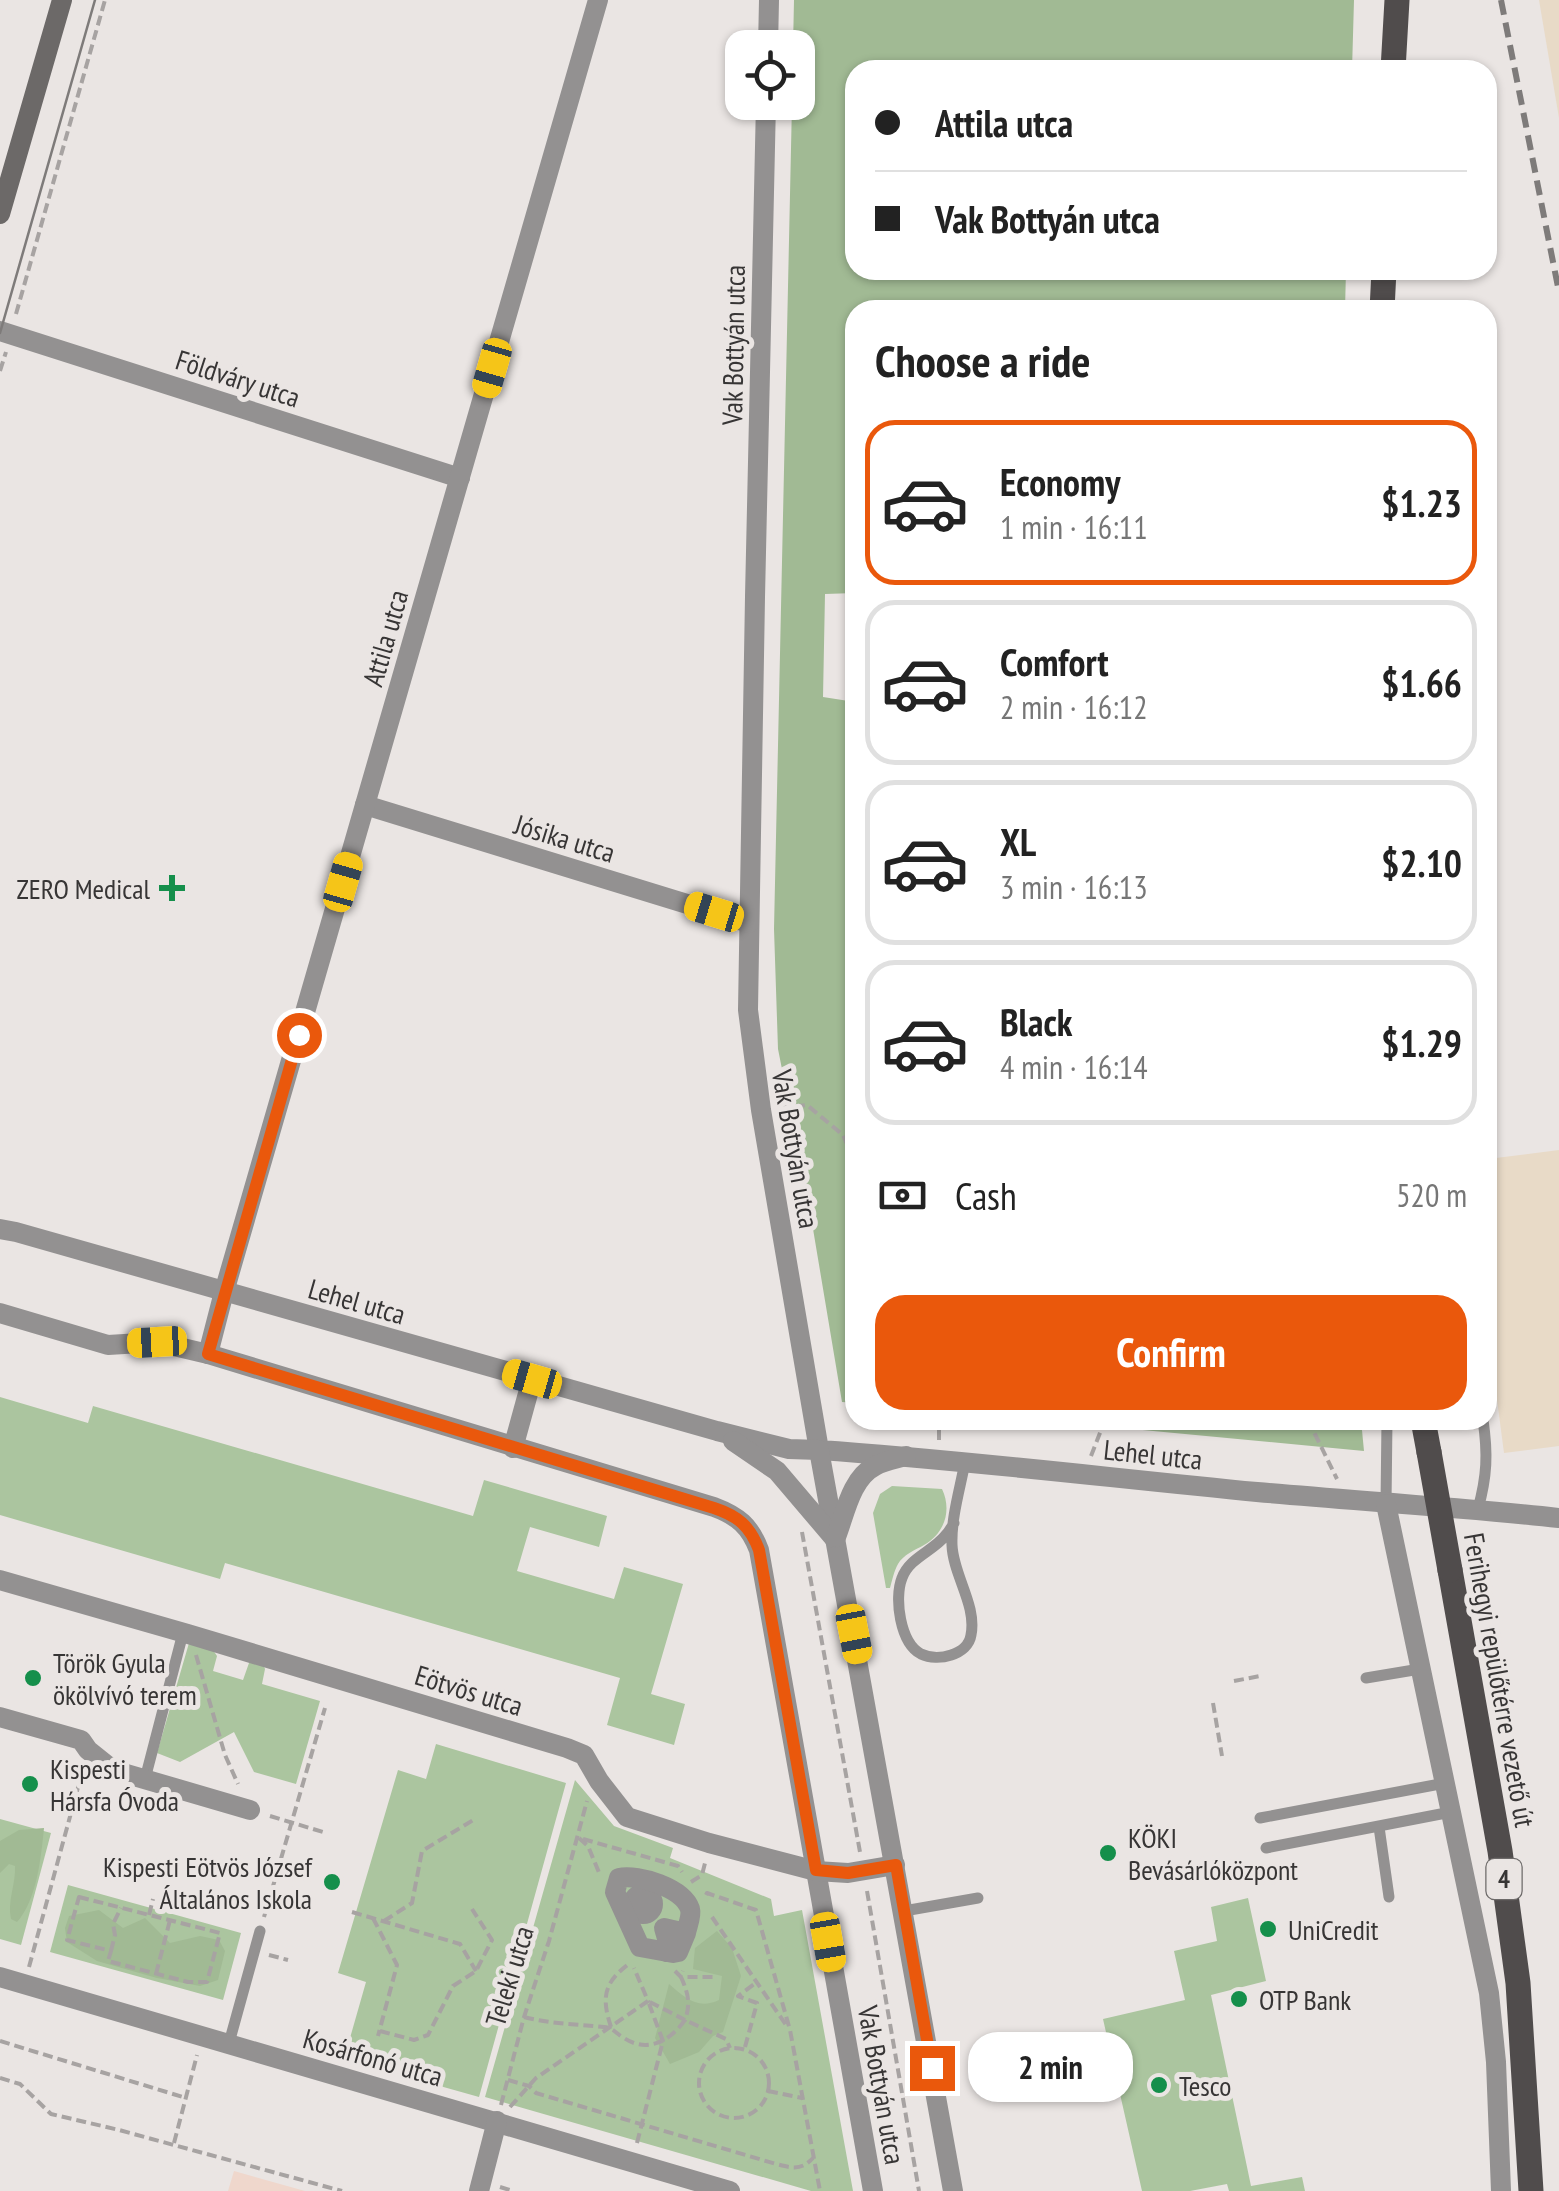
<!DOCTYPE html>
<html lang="en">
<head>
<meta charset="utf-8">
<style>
	body { margin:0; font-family:"PT Sans Narrow",sans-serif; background:#f6f6f6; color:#222; height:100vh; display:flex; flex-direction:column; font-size:38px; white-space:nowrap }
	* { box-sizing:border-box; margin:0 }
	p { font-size:32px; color:#767676 }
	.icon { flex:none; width:55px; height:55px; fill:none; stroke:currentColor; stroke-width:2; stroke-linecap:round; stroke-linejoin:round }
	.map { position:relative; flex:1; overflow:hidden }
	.panel { position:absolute; left:845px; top:300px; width:652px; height:1130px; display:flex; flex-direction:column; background:#fff; border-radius:30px; box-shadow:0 2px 8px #0004 }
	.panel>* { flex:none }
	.guide { position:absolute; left:845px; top:60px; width:652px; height:220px; border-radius:30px; box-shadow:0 2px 8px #0004; display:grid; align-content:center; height:220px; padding:0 30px; background:#fff }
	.buttons { position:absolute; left:725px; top:30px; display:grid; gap:20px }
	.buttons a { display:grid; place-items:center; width:90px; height:90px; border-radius:20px; background:#fff; box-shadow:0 2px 8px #0004; font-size:50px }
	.end { position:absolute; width:45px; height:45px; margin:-22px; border:12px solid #ea580c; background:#fff; box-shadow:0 0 0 5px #fff }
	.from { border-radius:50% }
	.bubble { position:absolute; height:70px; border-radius:30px; background:#fff; box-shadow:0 2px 8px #0004; font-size:32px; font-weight:700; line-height:70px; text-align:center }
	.car { position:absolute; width:30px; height:60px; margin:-30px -15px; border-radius:12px; box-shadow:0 0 8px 2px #0007; background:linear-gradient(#f5c518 24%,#345 0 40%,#f5c518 0 76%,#345 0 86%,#f5c518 0) }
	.guide b { display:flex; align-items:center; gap:35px; height:95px; font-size:38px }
	.guide b+b { border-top:2px solid #e0e0e0 }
	.guide i { width:25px; height:25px; background:#222 }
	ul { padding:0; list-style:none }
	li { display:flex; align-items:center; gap:30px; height:165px; margin:0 20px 15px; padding:0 10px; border:5px solid #e0e0e0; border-radius:30px }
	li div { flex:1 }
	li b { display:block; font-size:38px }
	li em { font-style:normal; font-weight:700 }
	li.on { border-color:#ea580c }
	li>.icon { width:90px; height:90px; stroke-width:1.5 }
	h2 { padding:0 30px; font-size:45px; line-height:120px }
	.pay { display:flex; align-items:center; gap:25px; height:110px; padding:0 30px; font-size:38px }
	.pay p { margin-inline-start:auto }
	.primary-button { display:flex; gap:20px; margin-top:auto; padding:20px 30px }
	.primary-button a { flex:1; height:115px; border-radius:30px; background:#ea580c; color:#fff; font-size:40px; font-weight:700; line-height:115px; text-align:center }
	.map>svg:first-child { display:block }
</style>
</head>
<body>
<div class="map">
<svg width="1559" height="2191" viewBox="0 0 1559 2191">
	<rect width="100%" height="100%" fill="#eae5e3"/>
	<g fill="#e8dac7">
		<polygon points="1539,0 1559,0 1559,118"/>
		<polygon points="1559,1150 1559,1446 1504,1453 1488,1331 1488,1159"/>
	</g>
	<polygon fill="#efd7cc" points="234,2171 305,2191 228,2191"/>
	<g fill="#abc59f">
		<polygon points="0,1397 88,1423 93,1406 473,1516 484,1480 607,1516 599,1547 530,1527 517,1571 614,1599 624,1567 683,1584 651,1694 685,1704 674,1745 607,1725 620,1678 225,1563 220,1579 0,1515"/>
		<path d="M 892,1486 L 942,1489 C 952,1510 945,1533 924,1545 C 915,1550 903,1555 898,1564 C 894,1571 892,1581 890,1588 L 886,1588 L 873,1513 L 880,1494 Z"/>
		<polygon points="189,1643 213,1650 217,1656 213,1671 243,1680 249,1663 253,1661 263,1664 265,1669 262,1684 320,1701 296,1784 254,1772 234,1732 180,1762 157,1753"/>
		<polygon points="436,1744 566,1783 479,2097 344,2059 366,1982 338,1973 398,1770 426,1779"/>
		<polygon points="575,1780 614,1826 673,1848 670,1858 771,1899 774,1916 802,1910 853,2191 811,2191 485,2097"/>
		<polygon points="0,1819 51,1833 21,1945 0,1939"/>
		<polygon points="68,1885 241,1933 223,2000 50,1952"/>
		<polygon points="1248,1898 1266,1981 1211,1995 1251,2186 1302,2177 1305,2191 1229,2191 1227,2184 1190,2191 1142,2191 1103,2019 1185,2000 1174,1951 1217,1941 1211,1907"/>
	</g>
	<g fill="#a1ba94">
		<polygon points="794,0 1354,0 1352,70 855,70 855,270 1346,270 1345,310 855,310 855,593 825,594 823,697 855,702 855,1403 842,1402 809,1205 778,1049 774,929 792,103 798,102 798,48 793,47"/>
		<polygon points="1037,1420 1361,1420 1364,1451"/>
		<path d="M 44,1828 C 41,1857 37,1900 17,1922 L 11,1919 C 7,1901 16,1884 15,1866 L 9,1864 L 0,1873 L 0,1841 L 19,1830 Z"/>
		<polygon points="99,1910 123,1928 145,1918 170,1943 200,1936 219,1940 225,1951 218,1980 200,1986 157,1978 97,1961 67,1942 65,1928 69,1916"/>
		<path d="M 717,1931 L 732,1948 L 741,1976 L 723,2032 L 713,2036 L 699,2052 L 670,2064 L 655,2038 L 669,1984 C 685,1998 698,2010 719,2000 L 722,1976 L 693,1969 L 695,1948 Z"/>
	</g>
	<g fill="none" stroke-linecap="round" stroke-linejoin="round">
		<g stroke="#a7a3a2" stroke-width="4" stroke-dasharray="10 5" stroke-linecap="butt">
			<polyline points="16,314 105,0"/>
			<polyline points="0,371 6,352"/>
			<polyline points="780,1108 807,1105 843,1135 855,1162"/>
			<polyline points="1308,1420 1337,1479"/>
			<polyline points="939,1440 939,1420"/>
			<polyline points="1091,1456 1105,1420"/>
			<polyline points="802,1532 860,1852"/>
			<polyline points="196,1655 225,1755 238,1784"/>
			<polyline points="1234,1681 1260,1676"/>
			<polyline points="1213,1703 1222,1756"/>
			<polyline points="270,1816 323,1832"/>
			<polyline points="579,1838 588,1846 600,1875"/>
			<polyline points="583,1839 678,1866 682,1872"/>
			<polyline points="691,1882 702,1875 705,1863"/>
			<polyline points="867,1891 919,2191"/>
			<polyline points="706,1895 707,1893 756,1910 790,2030 820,2191"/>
			<polygon points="79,1897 220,1933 207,1982 188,1982 108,1961 111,1951 67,1940"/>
			<polyline points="352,1912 460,1944 476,1971"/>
			<polyline points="149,1915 153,1899"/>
			<polyline points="264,1917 325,1708"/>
			<polyline points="712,1917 786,2025"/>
			<polyline points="373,1918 397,1965 378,2036"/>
			<polyline points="384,1921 412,1903 422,1851 475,1819"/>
			<polyline points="111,1951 115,1935 113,1924 121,1908"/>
			<polyline points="269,1955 288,1960"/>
			<polyline points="29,1967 83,1769"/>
			<polyline points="675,1971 681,1977 716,1977"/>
			<polyline points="156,1974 170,1920"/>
			<path d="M 524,2017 C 551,2024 576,2024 604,2027 C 614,2028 615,2033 624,2038 C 648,2054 671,2040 685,2020 L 726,2039 L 730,2048"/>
			<path d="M 611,2027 C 601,1997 604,1982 630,1963"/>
			<polyline points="380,2031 414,2040 428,2035 453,1986 476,1971 492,1940 472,1909"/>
			<polyline points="0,2041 186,2098"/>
			<polyline points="745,2047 757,2003 738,1996 757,1982"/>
			<circle cx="734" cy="2083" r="35"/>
			<polyline points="0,2078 20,2084 51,2114 119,2130 342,2191"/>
			<path d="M 508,2080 L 529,2086 L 536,2093 L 776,2164 C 792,2168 801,2171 813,2158"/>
			<polyline points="768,2091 802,2098"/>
			<polyline points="501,2105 524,2017 549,1941 587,1801"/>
			<polyline points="510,2107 536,2078 648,2001 634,1968"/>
			<polyline points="174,2143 197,2055"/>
			<path d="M 637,2143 L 663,2041 L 648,2001 L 685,2020 C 691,2003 688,1993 681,1977 L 683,1971"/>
			<polyline points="500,2187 513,2191"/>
		</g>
		<g stroke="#939191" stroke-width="11">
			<polyline points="1386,1504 1387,1420"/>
			<path d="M 1478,1509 C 1487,1476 1488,1454 1483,1420"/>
			<path d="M 954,1523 C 951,1528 949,1532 945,1536 C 933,1551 909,1558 902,1578 C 894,1598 900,1643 921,1654 C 938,1662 968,1655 971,1635 C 977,1605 953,1575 952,1545 C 951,1518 960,1489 965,1462"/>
			<polyline points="1366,1678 1420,1669"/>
			<polyline points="145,1779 183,1633"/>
			<polyline points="1260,1818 1445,1783"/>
			<polyline points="1379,1827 1389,1897"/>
			<polyline points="1266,1848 1451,1812"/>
			<polyline points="904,1911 978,1898"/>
			<polyline points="229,2043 260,1931"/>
		</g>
		<g stroke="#939191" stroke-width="20">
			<polyline points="768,48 769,0"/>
			<path d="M 766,102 L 755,597 L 748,1010 L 761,1110 L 819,1450 C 965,1460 1111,1478 1257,1492 C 1358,1501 1459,1507 1559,1518"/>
			<polyline points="0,331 460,478"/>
			<polyline points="365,805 749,923"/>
			<path d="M 0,1313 L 108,1345 L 157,1342 L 208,1354 L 714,1507 C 738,1516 750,1526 759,1550 L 873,2191"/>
			<polyline points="208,1354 224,1292 598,0"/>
			<polyline points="513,1448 532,1379"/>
			<polyline points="1386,1504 1489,1993 1496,2062 1501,2191"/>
			<polyline points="0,1580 188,1634 567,1748 584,1755 599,1781 627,1817 709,1843 816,1871 848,1873 895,1865"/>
			<polyline points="0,1717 81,1740 88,1750 113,1770 250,1810"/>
			<circle cx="643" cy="1904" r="10"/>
			<path d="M 666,1952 L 668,1942 L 664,1928 L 686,1933 L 678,1952 L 673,1953 L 640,1947 L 615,1892 L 619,1878 C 639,1874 683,1888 690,1909 C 692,1916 687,1927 686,1933"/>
			<polyline points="0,1977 730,2191"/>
			<polyline points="479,2191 497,2121"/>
		</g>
		<g stroke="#939191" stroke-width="20">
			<polyline points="0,1229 16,1232 717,1431 789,1449 819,1450 953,2191"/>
			<polyline points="733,1441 777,1471 834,1538"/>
			<path d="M 836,1537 C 845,1514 851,1478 875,1466 C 884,1461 896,1459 906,1456"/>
		</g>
		<polyline stroke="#6c6968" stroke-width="20" points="0,214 62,0"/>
		<g stroke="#504c4c" stroke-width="25">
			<polyline points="1393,70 1397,0"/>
			<polyline points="1382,310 1384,270"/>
			<polyline points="1423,1420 1429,1452"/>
			<polyline points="1450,1570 1500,1851 1518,1983 1531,2191"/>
		</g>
		<polyline stroke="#7e7b7a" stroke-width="2.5" points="0,333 95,0"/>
		<polyline stroke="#7e7b7a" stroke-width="6" stroke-dasharray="15 8" stroke-linecap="butt" points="1501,0 1559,292"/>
		<polyline stroke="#504c4c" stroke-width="25" points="1429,1452 1450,1570"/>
	</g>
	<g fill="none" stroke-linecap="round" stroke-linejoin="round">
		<path stroke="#ea580c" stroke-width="12" d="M 299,1035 L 208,1354 L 714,1508 C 738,1516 750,1526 759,1550 L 816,1870 L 848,1873 L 896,1865 L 932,2068"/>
	</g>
	<g fill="#158f4b" stroke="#eae5e3" stroke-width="4">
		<path d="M167 873h10v10h10v10h-10v10h-10v-10h-10v-10h10z"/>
		<circle cx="33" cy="1678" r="10"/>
		<circle cx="30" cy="1784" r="10"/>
		<circle cx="1108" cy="1853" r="10"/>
		<circle cx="332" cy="1882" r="10"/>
		<circle cx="1268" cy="1929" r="10"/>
		<circle cx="1239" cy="1999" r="10"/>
		<circle cx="1159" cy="2085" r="10"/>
	</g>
	<g text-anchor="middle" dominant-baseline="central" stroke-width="10" stroke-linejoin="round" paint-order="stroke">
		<rect fill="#eae5e3" stroke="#6d6a69" stroke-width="2.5" x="1486.5" y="1859" width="35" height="40" rx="8"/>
		<g font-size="25" font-weight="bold" fill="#373535">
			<text x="1504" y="1879">4</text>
		</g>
		<g font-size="28" fill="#373535" stroke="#eae5e3">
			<text transform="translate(733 345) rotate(-89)">Vak Bottyán utca</text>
			<text transform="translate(238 378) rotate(18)">Földváry utca</text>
			<text transform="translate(385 638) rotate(-74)">Attila utca</text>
			<text transform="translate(565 838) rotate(17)">Jósika utca</text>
			<text transform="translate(796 1149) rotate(80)">Vak Bottyán utca</text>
			<text transform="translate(357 1301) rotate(16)">Lehel utca</text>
			<text transform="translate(1153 1454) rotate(6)">Lehel utca</text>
			<text transform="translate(1500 1680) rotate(80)">Ferihegyi repülőtérre vezető út</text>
			<text transform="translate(469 1690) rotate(17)">Eötvös utca</text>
			<text transform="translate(509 1976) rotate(-73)">Teleki utca</text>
			<text transform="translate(373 2057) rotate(16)">Kosárfonó utca</text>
			<text transform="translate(882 2085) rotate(80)">Vak Bottyán utca</text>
		</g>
		<g font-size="28" fill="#373535" stroke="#eae5e3" text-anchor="start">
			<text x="150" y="888" text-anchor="end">ZERO Medical</text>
			<text x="53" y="1662">Török Gyula<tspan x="53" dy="32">ökölvívó terem</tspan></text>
			<text x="50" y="1768">Kispesti<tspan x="50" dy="32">Hársfa Óvoda</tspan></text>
			<text x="1128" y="1837">KÖKI<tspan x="1128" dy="32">Bevásárlóközpont</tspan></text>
			<text x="312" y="1866" text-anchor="end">Kispesti Eötvös József<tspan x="312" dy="32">Általános Iskola</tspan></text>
			<text x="1288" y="1929">UniCredit</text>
			<text x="1259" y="1999">OTP Bank</text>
			<text x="1179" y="2085">Tesco</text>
		</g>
	</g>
</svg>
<div class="buttons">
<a><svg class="icon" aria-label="locate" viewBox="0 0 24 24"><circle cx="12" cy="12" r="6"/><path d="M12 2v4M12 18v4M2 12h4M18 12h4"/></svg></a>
</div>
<i class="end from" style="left:299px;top:1035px"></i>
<i class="end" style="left:932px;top:2068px"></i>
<div class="bubble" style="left:968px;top:2032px;width:165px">2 min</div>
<i class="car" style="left:492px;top:368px;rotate:196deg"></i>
<i class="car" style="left:343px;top:882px;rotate:16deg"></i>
<i class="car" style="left:714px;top:912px;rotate:287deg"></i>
<i class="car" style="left:157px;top:1342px;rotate:267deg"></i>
<i class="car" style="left:532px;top:1379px;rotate:286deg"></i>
<i class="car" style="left:854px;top:1634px;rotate:169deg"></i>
<i class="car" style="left:828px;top:1942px;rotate:170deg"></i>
<div class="guide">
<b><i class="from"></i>Attila utca</b>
<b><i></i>Vak Bottyán utca</b>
</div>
<section class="panel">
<h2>Choose a ride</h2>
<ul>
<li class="on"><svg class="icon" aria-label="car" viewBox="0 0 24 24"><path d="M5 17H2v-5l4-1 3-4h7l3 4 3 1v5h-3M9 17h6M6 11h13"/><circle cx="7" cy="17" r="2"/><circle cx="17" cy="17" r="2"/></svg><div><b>Economy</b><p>1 min · 16:11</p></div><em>$1.23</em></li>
<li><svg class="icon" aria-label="car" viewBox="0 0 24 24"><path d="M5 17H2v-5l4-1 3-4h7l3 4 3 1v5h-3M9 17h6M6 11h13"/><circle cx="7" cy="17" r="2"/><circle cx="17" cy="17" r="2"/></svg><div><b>Comfort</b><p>2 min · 16:12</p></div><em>$1.66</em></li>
<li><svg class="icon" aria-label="car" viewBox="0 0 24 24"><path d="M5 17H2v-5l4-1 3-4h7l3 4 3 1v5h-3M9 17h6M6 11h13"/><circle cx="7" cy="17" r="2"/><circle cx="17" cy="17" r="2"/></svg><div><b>XL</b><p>3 min · 16:13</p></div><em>$2.10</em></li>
<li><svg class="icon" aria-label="car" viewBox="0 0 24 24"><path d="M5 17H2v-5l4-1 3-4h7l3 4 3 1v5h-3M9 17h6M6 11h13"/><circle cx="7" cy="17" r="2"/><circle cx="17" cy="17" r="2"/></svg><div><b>Black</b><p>4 min · 16:14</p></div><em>$1.29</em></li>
</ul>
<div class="pay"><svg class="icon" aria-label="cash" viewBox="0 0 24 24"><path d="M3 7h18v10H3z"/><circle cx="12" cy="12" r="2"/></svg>Cash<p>520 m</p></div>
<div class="primary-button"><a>Confirm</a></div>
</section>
</div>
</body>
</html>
